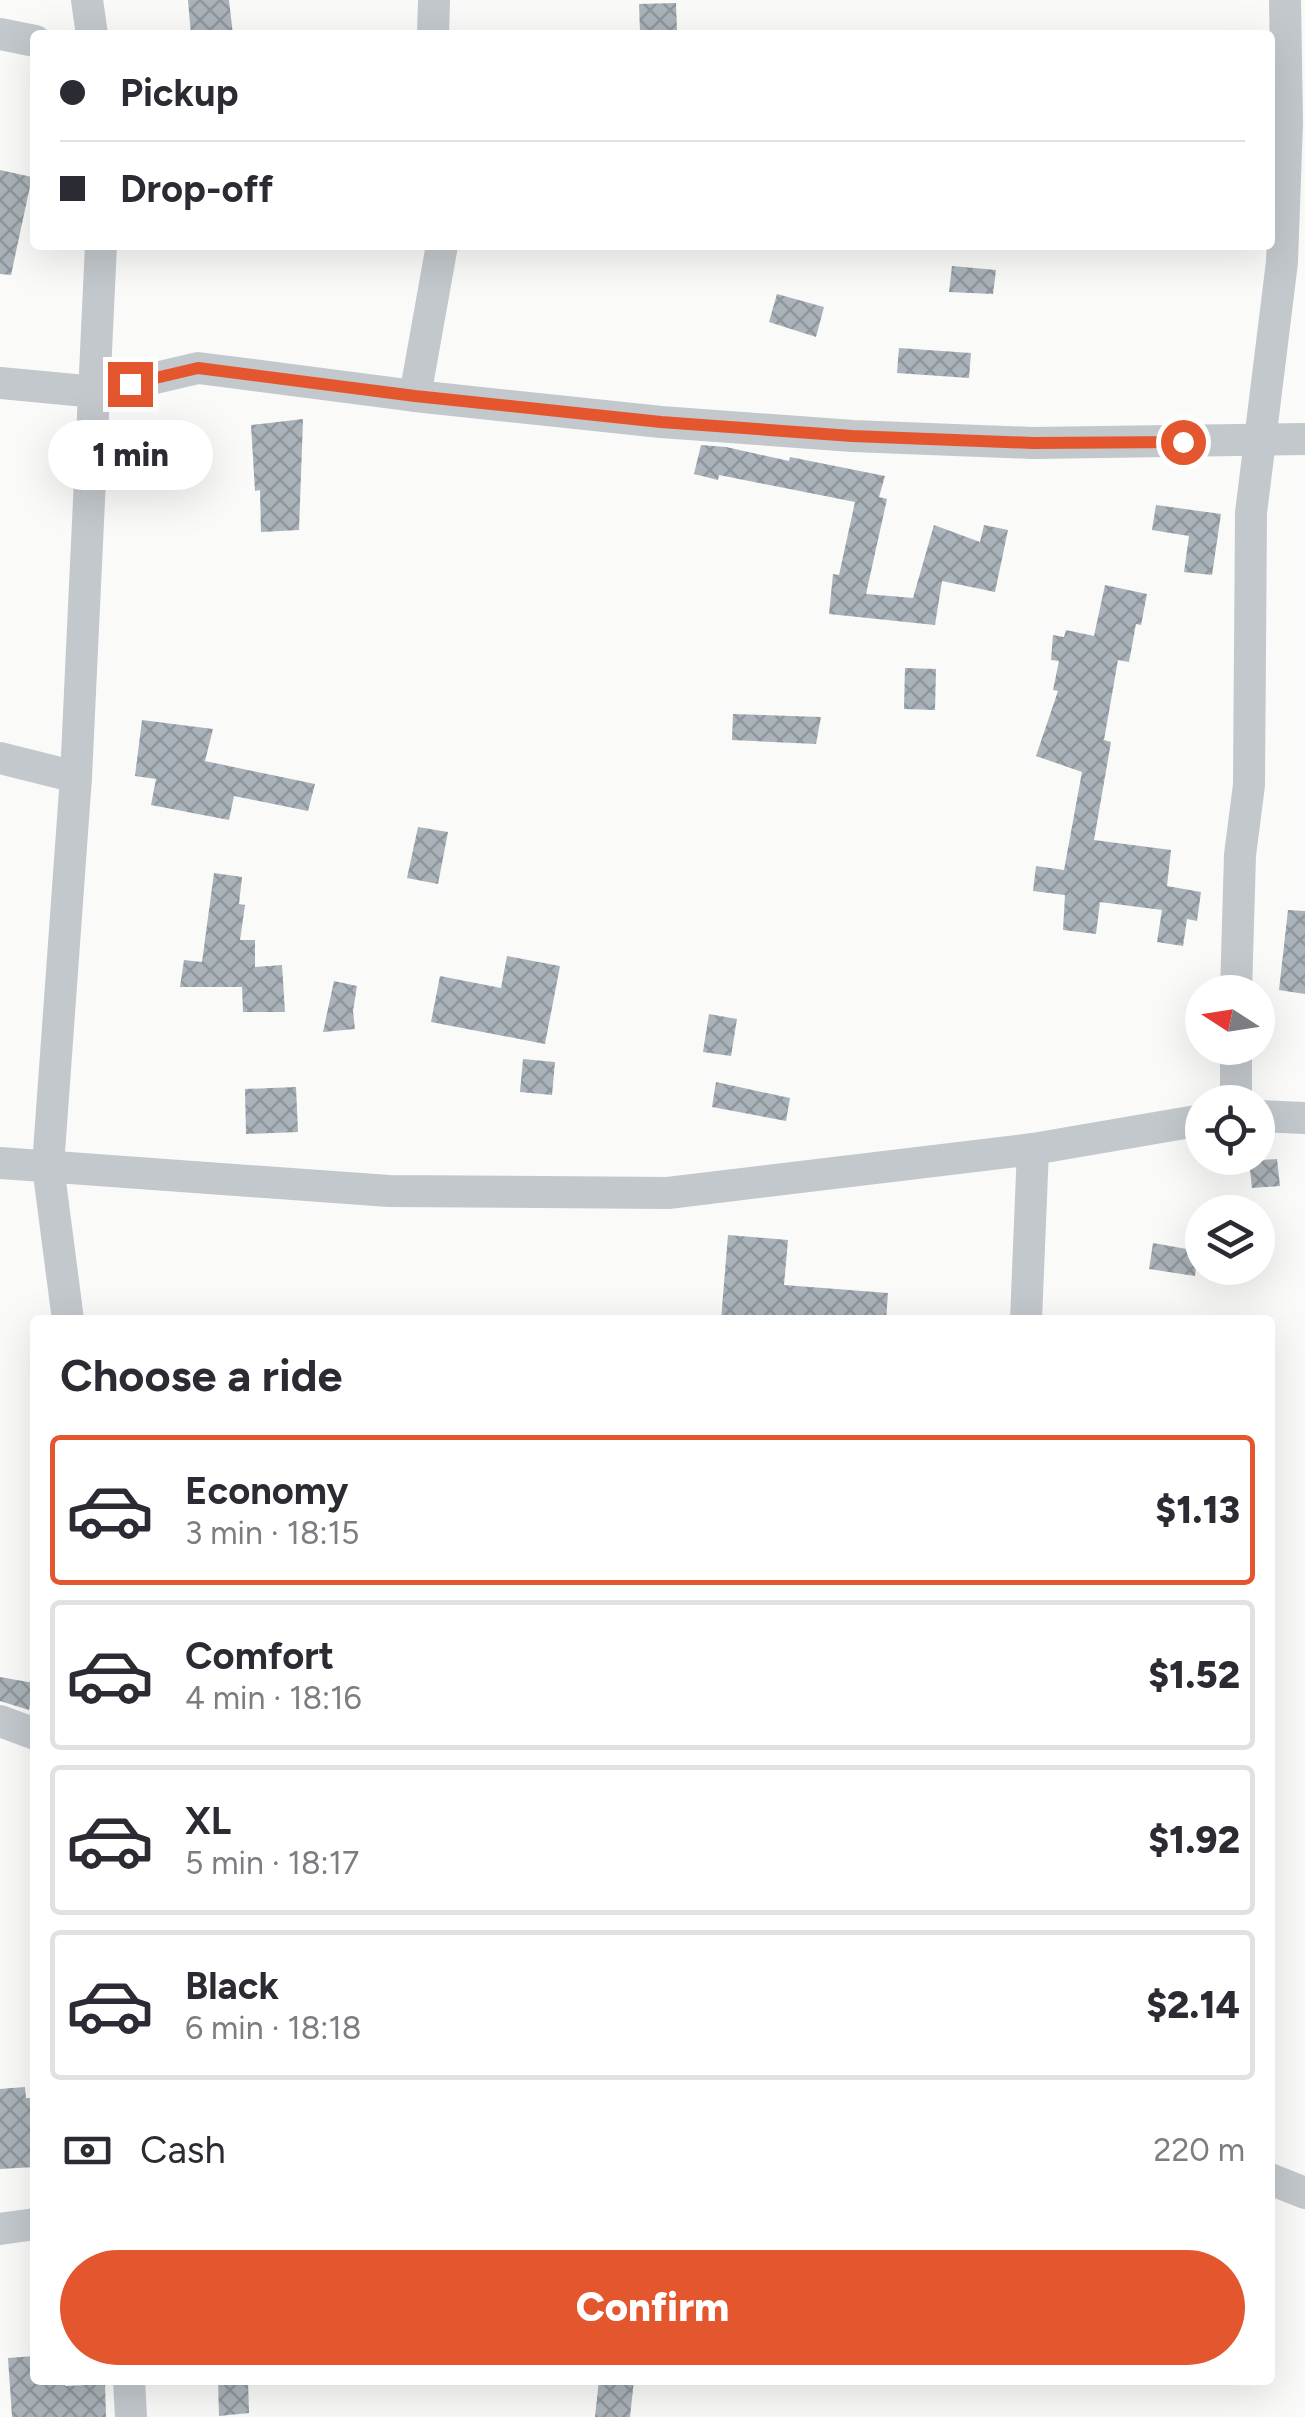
<!DOCTYPE html>
<html lang="en">
<head>
<meta charset="utf-8">
<style>
	body { margin:0; font-family:Figtree,sans-serif; background:#f7f7f7; color:#2b2b33; height:100vh; display:flex; flex-direction:column; font-size:38px; white-space:nowrap }
	* { box-sizing:border-box; margin:0 }
	p { font-size:32px; color:#7c7c81 }
	.icon { flex:none; width:55px; height:55px; fill:none; stroke:currentColor; stroke-width:2; stroke-linecap:round; stroke-linejoin:round }
	.map { position:relative; flex:1; overflow:hidden }
	.drawer { position:absolute; left:30px; top:1315px; width:1245px; height:1070px; display:flex; flex-direction:column; background:#fff; border-radius:10px; box-shadow:0 10px 40px #0002 }
	.drawer>* { flex:none }
	.banner { position:absolute; left:30px; top:30px; width:1245px; height:220px; border-radius:10px; box-shadow:0 10px 40px #0002; display:grid; align-content:center; height:220px; padding:0 30px; background:#fff }
	.needle { width:65px; rotate:282deg }
	.fabs { position:absolute; left:1185px; top:975px; display:grid; gap:20px }
	.fabs a { display:grid; place-items:center; width:90px; height:90px; border-radius:50%; background:#fff; box-shadow:0 10px 40px #0002; font-size:50px }
	.end { position:absolute; width:45px; height:45px; margin:-22px; border:12px solid #e4572e; background:#fff; box-shadow:0 0 0 5px #fff }
	.from { border-radius:50% }
	.bubble { position:absolute; height:70px; border-radius:35px; background:#fff; box-shadow:0 10px 40px #0002; font-size:32px; font-weight:800; line-height:70px; text-align:center }
	.banner b { display:flex; align-items:center; gap:35px; height:95px; font-size:38px }
	.banner b+b { border-top:2px solid #e1e1e2 }
	.banner i { width:25px; height:25px; background:#2b2b33 }
	ul { padding:0; list-style:none }
	li { display:flex; align-items:center; gap:30px; height:150px; margin:0 20px 15px; padding:0 10px; border:5px solid #e1e1e2; border-radius:10px }
	li div { flex:1 }
	li b { display:block; font-size:38px }
	li em { font-style:normal; font-weight:800 }
	li.selected { border-color:#e4572e }
	li>.icon { width:90px; height:90px; stroke-width:1.5 }
	h2 { padding:0 30px; font-size:45px; line-height:120px }
	.pay { display:flex; align-items:center; gap:25px; height:110px; padding:0 30px; font-size:38px }
	.pay p { margin-inline-start:auto }
	.primary-button { display:flex; gap:20px; margin-top:auto; padding:20px 30px }
	.primary-button a { flex:1; height:115px; border-radius:60px; background:#e4572e; color:#fff; font-size:40px; font-weight:800; line-height:115px; text-align:center }
	.map>svg:first-child { display:block }
</style>
</head>
<body>
<div class="map">
<svg width="1305" height="2417" viewBox="0 0 1305 2417">
	<defs>
		<pattern id="building-cross-hatch" width="8" height="8" patternUnits="userSpaceOnUse" patternTransform="scale(2.5)"><rect width="8" height="8" fill="#aab3b9"/><path d="M0 0l8 8M0 8l8-8" fill="none" stroke="#8e969c"/></pattern>
	</defs>
	<rect width="100%" height="100%" fill="#fafaf8"/>
	<g fill="url(#building-cross-hatch)">
		<polygon points="188,0 229,0 233,35 191,35"/>
		<polygon points="676,3 677,31 640,32 639,4"/>
		<polygon points="0,170 32,177 11,275 0,274"/>
		<polygon points="952,266 996,270 993,294 949,292"/>
		<polygon points="777,294 824,307 816,337 769,322"/>
		<polygon points="899,348 971,353 969,378 897,373"/>
		<polygon points="303,419 299,530 261,532 260,490 255,491 251,425"/>
		<polygon points="701,445 726,447 789,461 790,457 885,476 879,497 887,499 866,594 913,598 934,525 980,542 984,525 1008,530 995,592 942,581 935,625 829,614 833,574 839,575 855,502 719,475 718,480 694,474"/>
		<polygon points="1156,505 1221,514 1212,575 1184,572 1189,536 1152,530"/>
		<polygon points="1105,585 1147,594 1141,625 1136,624 1129,662 1118,660 1104,740 1111,742 1094,840 1171,850 1167,886 1201,892 1197,921 1187,919 1183,946 1157,942 1162,910 1100,902 1096,934 1063,930 1065,895 1033,891 1036,866 1064,870 1082,772 1036,756 1058,691 1053,690 1059,661 1051,660 1053,635 1064,637 1066,630 1094,636"/>
		<polygon points="905,668 936,669 935,710 904,709"/>
		<polygon points="733,714 821,717 816,744 732,740"/>
		<polygon points="142,720 213,729 205,761 315,784 308,811 234,796 229,820 151,805 156,779 135,776"/>
		<polygon points="418,827 448,832 438,884 407,878"/>
		<polygon points="214,873 242,877 239,904 245,905 240,940 255,940 255,967 282,965 285,1012 243,1012 242,987 180,987 184,960 202,962"/>
		<polygon points="1288,910 1305,911 1305,994 1279,990"/>
		<polygon points="507,956 560,966 545,1044 431,1022 440,976 501,988"/>
		<polygon points="334,981 357,986 353,1011 355,1029 323,1032"/>
		<polygon points="709,1014 737,1019 731,1056 703,1052"/>
		<polygon points="523,1059 555,1062 552,1095 520,1092"/>
		<polygon points="716,1082 790,1098 786,1121 712,1107"/>
		<polygon points="296,1087 298,1132 246,1134 245,1089"/>
		<polygon points="1277,1159 1280,1186 1252,1188 1249,1161"/>
		<polygon points="728,1235 788,1240 784,1285 888,1293 886,1320 721,1320"/>
		<polygon points="1153,1243 1198,1251 1195,1276 1149,1269"/>
		<polygon points="0,1677 34,1683 29,1710 0,1701"/>
		<polygon points="25,2087 26,2098 35,2098 35,2167 0,2169 0,2089"/>
		<polygon points="35,2356 35,2380 64,2380 65,2386 105,2384 106,2417 12,2417 8,2358"/>
		<polygon points="218,2380 248,2380 249,2413 219,2416"/>
		<polygon points="599,2380 634,2380 630,2417 595,2417"/>
	</g>
	<g fill="none" stroke-linecap="round" stroke-linejoin="round">
		<g stroke="#c3c8cc" stroke-width="32">
			<polyline points="87,0 92,35"/>
			<polyline points="0,34 35,41"/>
			<polyline points="433,35 434,0"/>
			<polyline points="0,383 96,392 198,368 415,396 661,422 853,436 1033,443 1305,439"/>
			<polyline points="415,396 442,245"/>
			<polyline points="0,758 76,777"/>
			<polyline points="1236,992 1240,855 1249,785 1251,513 1282,262 1287,123 1285,0"/>
			<polyline points="1236,1102 1236,1048"/>
			<polyline points="1258,1116 1305,1118"/>
			<polyline points="0,1163 389,1191 668,1193 1033,1149 1202,1120"/>
			<polyline points="68,1320 48,1166 76,777 101,245"/>
			<polyline points="1026,1320 1033,1149"/>
			<polyline points="0,1721 35,1734"/>
			<polyline points="1270,2179 1305,2193"/>
			<polyline points="0,2229 35,2224"/>
			<polyline points="129,2380 131,2417"/>
		</g>
	</g>
	<g fill="none" stroke-linecap="round" stroke-linejoin="round">
		<polyline stroke="#e4572e" stroke-width="12" points="130,384 198,368 415,396 661,422 852,436 1033,443 1183,442"/>
	</g>
</svg>
<div class="fabs">
<a><svg class="needle" viewBox="-14 -14 28 28"><path d="M0-13l5 13h-10z" fill="#e53935"/><path d="M0 13l5-13h-10z" fill="#7c7c81"/></svg></a>
<a><svg class="icon" aria-label="locate" viewBox="0 0 24 24"><circle cx="12" cy="12" r="6"/><path d="M12 2v4M12 18v4M2 12h4M18 12h4"/></svg></a>
<a><svg class="icon" aria-label="layers" viewBox="0 0 24 24"><path d="M12 4l9 5-9 5-9-5zM3 14l9 5 9-5"/></svg></a>
</div>
<i class="end from" style="left:1183px;top:442px"></i>
<i class="end" style="left:130px;top:384px"></i>
<div class="bubble" style="left:48px;top:420px;width:165px">1 min</div>
<div class="banner">
<b><i class="from"></i>Pickup</b>
<b><i></i>Drop-off</b>
</div>
<section class="drawer">
<h2>Choose a ride</h2>
<ul>
<li class="selected"><svg class="icon" aria-label="car" viewBox="0 0 24 24"><path d="M5 17H2v-5l4-1 3-4h7l3 4 3 1v5h-3M9 17h6M6 11h13"/><circle cx="7" cy="17" r="2"/><circle cx="17" cy="17" r="2"/></svg><div><b>Economy</b><p>3 min · 18:15</p></div><em>$1.13</em></li>
<li><svg class="icon" aria-label="car" viewBox="0 0 24 24"><path d="M5 17H2v-5l4-1 3-4h7l3 4 3 1v5h-3M9 17h6M6 11h13"/><circle cx="7" cy="17" r="2"/><circle cx="17" cy="17" r="2"/></svg><div><b>Comfort</b><p>4 min · 18:16</p></div><em>$1.52</em></li>
<li><svg class="icon" aria-label="car" viewBox="0 0 24 24"><path d="M5 17H2v-5l4-1 3-4h7l3 4 3 1v5h-3M9 17h6M6 11h13"/><circle cx="7" cy="17" r="2"/><circle cx="17" cy="17" r="2"/></svg><div><b>XL</b><p>5 min · 18:17</p></div><em>$1.92</em></li>
<li><svg class="icon" aria-label="car" viewBox="0 0 24 24"><path d="M5 17H2v-5l4-1 3-4h7l3 4 3 1v5h-3M9 17h6M6 11h13"/><circle cx="7" cy="17" r="2"/><circle cx="17" cy="17" r="2"/></svg><div><b>Black</b><p>6 min · 18:18</p></div><em>$2.14</em></li>
</ul>
<div class="pay"><svg class="icon" aria-label="cash" viewBox="0 0 24 24"><path d="M3 7h18v10H3z"/><circle cx="12" cy="12" r="2"/></svg>Cash<p>220 m</p></div>
<div class="primary-button"><a>Confirm</a></div>
</section>
</div>
</body>
</html>
